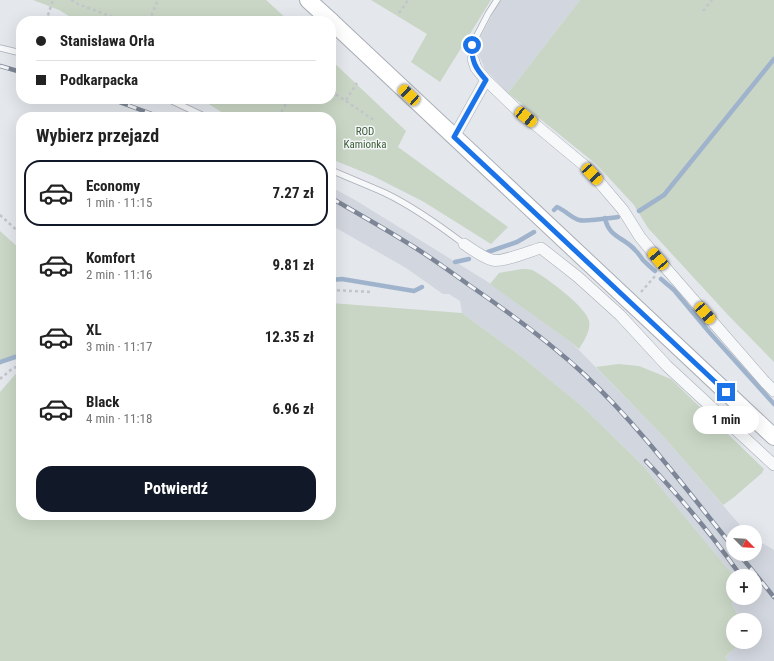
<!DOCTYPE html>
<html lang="pl">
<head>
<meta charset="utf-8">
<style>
	body { margin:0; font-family:"Roboto Condensed",sans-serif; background:#f2f2f2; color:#222; height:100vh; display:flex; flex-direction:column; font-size:15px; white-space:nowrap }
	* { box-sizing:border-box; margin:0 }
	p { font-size:13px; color:#767676 }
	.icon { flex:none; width:22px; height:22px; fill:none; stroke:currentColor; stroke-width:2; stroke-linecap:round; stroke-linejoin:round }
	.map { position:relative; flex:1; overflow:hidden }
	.drawer { position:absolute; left:16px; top:112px; width:320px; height:408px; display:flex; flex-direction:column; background:#fff; border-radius:16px; box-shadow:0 4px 16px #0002 }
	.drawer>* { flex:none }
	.hud { position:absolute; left:16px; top:16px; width:320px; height:88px; border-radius:16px; box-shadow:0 4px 16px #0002; display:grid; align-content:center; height:88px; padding:0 20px; background:#fff }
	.needle { width:26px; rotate:114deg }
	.tools { position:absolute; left:726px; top:525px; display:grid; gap:8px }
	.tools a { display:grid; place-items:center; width:36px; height:36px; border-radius:50%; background:#fff; box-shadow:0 4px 16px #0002; font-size:20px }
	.end { position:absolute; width:18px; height:18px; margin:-9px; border:5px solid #1a73e8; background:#fff; box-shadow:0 0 0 2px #fff }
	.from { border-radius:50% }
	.bubble { position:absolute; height:28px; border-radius:14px; background:#fff; box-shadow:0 4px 16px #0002; font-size:13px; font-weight:700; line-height:28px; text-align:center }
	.car { position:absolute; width:12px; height:24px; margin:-12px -6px; border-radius:5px; box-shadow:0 0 3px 1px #0007; background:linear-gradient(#f5c518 24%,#345 0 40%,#f5c518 0 76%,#345 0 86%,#f5c518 0) }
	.hud b { display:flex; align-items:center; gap:14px; height:38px; font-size:15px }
	.hud b+b { border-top:1px solid #e0e0e0 }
	.hud i { width:10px; height:10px; background:#222 }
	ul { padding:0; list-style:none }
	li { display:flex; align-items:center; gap:12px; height:66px; margin:0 8px 6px; padding:0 12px; border:2px solid transparent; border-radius:16px }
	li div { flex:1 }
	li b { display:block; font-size:15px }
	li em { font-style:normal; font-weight:700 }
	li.on { border-color:#111827 }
	li>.icon { width:36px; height:36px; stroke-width:1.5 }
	h2 { padding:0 20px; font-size:18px; line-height:48px }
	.cta { display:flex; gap:8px; margin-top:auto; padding:8px 20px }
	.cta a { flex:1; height:46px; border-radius:16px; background:#111827; color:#fff; font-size:16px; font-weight:700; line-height:46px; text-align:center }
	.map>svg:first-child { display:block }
</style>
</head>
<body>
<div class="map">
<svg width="774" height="661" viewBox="0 0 774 661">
	<rect width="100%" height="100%" fill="#e4e7ec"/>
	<g fill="#d2d6de" fill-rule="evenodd">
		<polygon points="501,0 580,0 508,93 485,69 477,51 478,42 495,9"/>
		<path d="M 331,187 L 355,200 L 488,282 L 572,343 L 664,437 L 746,532 L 733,532 L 733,554 L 755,554 L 755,539 L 774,550 L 774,661 L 728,661 L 725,657 L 741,642 L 755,642 L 755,620 L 741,620 L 732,605 L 732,574 L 643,466 L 584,408 L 522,357 L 462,313 L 460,301 L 449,294 L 443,294 L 406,268 L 331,225 ZM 733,576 L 755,576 L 755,598 L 733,598 Z"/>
	</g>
	<g fill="#c9d6c5">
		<polygon points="33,0 266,0 289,21 77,21 59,10"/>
		<polygon points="371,0 491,0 440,82 411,62 427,34"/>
		<polygon points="580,0 774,0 774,362 729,316 648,228 634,205 596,164 508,93"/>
		<polygon points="331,60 406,131 398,147 508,227 491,244 424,202 373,176 331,159 331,117 229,117 201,99 331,99"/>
		<polygon points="0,231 21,250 21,352 17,354 0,365"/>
		<path d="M 522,269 C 526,269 531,269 534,271 C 547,278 586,307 589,321 C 591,331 584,341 579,349 L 572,343 L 490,284 L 499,273 Z"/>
		<polygon points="331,303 462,313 522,357 584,408 643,466 732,574 732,605 741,620 733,620 733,642 741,642 725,657 728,661 0,661 0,392 20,369 21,515 331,515"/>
		<polygon points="618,364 639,366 671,379 764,469 762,473 733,498 723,505 664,437 596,367"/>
	</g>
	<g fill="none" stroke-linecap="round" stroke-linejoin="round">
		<g stroke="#9fb4cc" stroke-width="4.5">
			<path d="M 554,210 L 557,207 C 565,210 571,218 579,220 C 586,222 609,218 618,217"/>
			<polyline points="639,211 664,195 774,59"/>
			<path d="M 605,218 C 609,238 624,237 635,250 C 638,253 641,257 643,260 C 647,264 651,268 655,271"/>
			<polyline points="488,252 517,242 534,232"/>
			<polyline points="455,262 469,259"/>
			<polyline points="661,279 674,290 710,333 774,404"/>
			<polyline points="331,280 342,279 414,291 422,287"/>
			<polyline points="0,362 21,355"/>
		</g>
		<defs>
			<g id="service">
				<polyline points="0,48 21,53"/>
				<polyline points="473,59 472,52 472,45 488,14 497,0"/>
				<polyline points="168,99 206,117"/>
				<path d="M 331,170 C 349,178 367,185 385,193 C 414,207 439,225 464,244"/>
			</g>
			<g id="minor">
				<polyline points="473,59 476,68 486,80 514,107 585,166 600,183 623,210 640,237 664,266 765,382 774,391"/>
				<polyline points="454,137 486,80"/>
				<path d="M 464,244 C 473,250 482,257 492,260 C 501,263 530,251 541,248 L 578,277 L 620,315 L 667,366 L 774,465"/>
			</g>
			<g id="secondary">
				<polyline points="308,0 331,21"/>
				<polyline points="331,21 774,437"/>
			</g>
		</defs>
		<use href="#service" stroke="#a9aeb7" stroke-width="7"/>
		<use href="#minor" stroke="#a9aeb7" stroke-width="12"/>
		<use href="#secondary" stroke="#a9aeb7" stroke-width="18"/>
		<g stroke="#c2c5cb" stroke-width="2.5" stroke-dasharray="3 3" stroke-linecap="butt">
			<polyline points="71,0 78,4 123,21"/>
			<polyline points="703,11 712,0"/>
			<polyline points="399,13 408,0"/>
			<polyline points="46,21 53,0"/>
			<polyline points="149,21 158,0"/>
			<polyline points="331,91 374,120"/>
			<polyline points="346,100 357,83"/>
			<polyline points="278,117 289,99"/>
			<polyline points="0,215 21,234"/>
			<polyline points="331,290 372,292"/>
			<polyline points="641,292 656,275"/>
			<polyline points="0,379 13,368 21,366"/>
		</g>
		<use href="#service" stroke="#f7f8fa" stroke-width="5.5"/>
		<use href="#minor" stroke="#f7f8fa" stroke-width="11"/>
		<use href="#secondary" stroke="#fff" stroke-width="16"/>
		<defs>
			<g id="rail">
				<polyline points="0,66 21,72"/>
				<polyline points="111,99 160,117"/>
				<path d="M 331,198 C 359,214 387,230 414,247 C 433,259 451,272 469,285 C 510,313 549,342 585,375 C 640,427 685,488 733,547"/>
				<path d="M 646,461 C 679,496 710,532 738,572"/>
				<polyline points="739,554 774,597"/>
			</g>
		</defs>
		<use href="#rail" stroke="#7d8696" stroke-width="4.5"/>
		<use href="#rail" stroke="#f4f6f9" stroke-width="3" stroke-dasharray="9" stroke-linecap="butt"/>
	</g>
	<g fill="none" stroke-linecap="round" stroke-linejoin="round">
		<path stroke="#1a73e8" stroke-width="5" d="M 472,45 C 471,61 476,69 486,80 L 454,137 L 726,392"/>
	</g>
	<g text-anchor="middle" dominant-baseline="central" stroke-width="3" stroke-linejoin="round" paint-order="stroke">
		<g font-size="11" fill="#3f6138" stroke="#f4f6f9">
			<text x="365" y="131">ROD<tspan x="365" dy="13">Kamionka</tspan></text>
		</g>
	</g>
</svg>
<div class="tools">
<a><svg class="needle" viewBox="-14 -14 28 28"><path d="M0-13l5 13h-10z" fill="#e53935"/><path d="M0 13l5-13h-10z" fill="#767676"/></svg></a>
<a>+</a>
<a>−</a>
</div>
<i class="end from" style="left:472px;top:45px"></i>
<i class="end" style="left:726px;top:392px"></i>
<div class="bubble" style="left:693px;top:406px;width:66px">1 min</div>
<i class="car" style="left:409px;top:95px;rotate:313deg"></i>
<i class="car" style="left:526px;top:117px;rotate:129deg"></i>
<i class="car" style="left:592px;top:174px;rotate:137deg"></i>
<i class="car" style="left:658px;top:259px;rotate:320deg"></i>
<i class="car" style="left:705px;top:313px;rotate:139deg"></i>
<div class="hud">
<b><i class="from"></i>Stanisława Orła</b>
<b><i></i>Podkarpacka</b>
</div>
<section class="drawer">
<h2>Wybierz przejazd</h2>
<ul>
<li class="on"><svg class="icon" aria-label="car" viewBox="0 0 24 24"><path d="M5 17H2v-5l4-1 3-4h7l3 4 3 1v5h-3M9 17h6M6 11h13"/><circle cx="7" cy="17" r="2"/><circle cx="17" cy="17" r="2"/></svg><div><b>Economy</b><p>1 min · 11:15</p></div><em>7.27 zł</em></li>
<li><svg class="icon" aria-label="car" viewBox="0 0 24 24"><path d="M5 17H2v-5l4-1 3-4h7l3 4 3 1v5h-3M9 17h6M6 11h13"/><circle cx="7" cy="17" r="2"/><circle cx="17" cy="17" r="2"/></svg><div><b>Komfort</b><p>2 min · 11:16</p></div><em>9.81 zł</em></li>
<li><svg class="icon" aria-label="car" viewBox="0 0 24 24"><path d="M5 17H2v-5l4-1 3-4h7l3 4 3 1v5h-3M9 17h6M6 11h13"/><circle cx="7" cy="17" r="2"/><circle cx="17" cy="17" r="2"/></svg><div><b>XL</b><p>3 min · 11:17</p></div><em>12.35 zł</em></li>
<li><svg class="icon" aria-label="car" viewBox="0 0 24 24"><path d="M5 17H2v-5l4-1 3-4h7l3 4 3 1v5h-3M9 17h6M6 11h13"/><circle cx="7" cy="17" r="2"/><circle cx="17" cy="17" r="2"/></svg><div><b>Black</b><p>4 min · 11:18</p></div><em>6.96 zł</em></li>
</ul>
<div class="cta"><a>Potwierdź</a></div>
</section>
</div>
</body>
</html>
